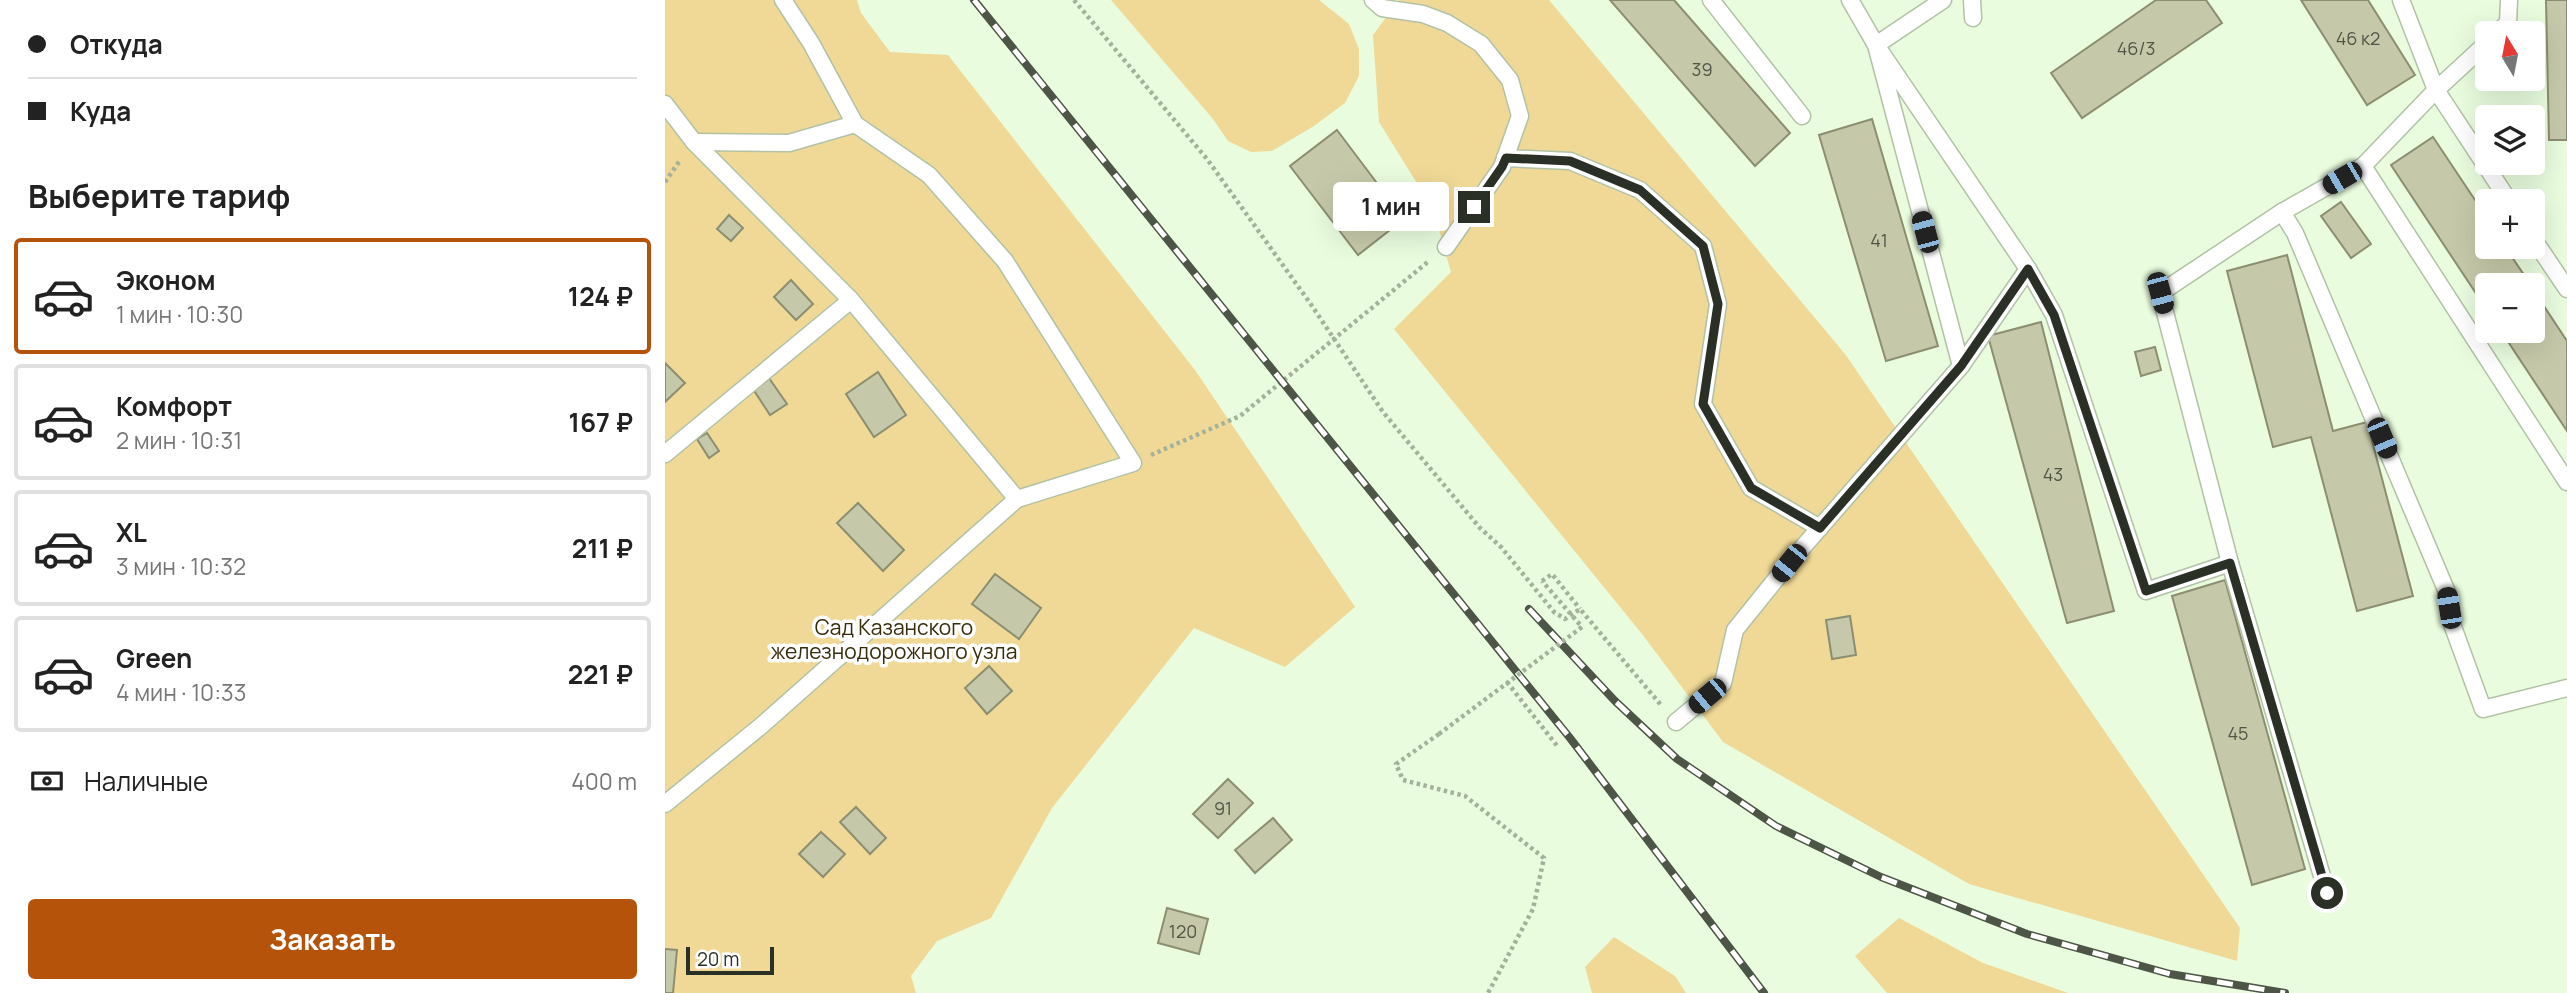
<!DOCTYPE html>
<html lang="ru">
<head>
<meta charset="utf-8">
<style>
	body { margin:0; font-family:Manrope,sans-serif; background:#f6f6f6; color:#222; height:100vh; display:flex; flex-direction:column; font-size:26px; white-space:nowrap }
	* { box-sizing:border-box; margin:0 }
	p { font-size:23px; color:#767676 }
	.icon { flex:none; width:38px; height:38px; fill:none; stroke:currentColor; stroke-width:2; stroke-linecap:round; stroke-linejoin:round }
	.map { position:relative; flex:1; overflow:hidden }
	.panel { display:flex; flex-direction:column; background:#fff; width:665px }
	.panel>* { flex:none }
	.banner { display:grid; align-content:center; height:154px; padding:0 28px; background:#fff }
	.needle { width:46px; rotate:350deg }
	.fabs { position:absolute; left:1810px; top:21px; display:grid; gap:14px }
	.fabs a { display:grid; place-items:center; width:70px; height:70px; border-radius:7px; background:#fff; box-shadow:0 7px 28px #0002; font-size:35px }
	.scale { position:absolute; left:21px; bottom:18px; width:88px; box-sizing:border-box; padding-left:7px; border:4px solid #2a3025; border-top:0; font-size:19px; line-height:24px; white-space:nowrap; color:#2a3025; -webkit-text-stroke:5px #fff; paint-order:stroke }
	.end { position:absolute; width:32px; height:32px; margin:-16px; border:9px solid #2a3025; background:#fff; box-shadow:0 0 0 4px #fff }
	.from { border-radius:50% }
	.bubble { position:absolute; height:49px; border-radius:7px; background:#fff; box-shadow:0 7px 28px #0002; font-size:23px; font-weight:700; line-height:49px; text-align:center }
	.car { position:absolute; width:21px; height:42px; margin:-21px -10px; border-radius:9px; box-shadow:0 0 5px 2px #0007; background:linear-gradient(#222 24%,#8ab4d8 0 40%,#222 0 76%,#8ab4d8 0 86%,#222 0) }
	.banner b { display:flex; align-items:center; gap:24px; height:66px; font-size:26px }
	.banner b+b { border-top:2px solid #e0e0e0 }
	.banner i { width:18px; height:18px; background:#222 }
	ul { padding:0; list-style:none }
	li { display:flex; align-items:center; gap:21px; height:116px; margin:0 14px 10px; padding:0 14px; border:4px solid #e0e0e0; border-radius:7px }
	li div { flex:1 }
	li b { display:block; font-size:26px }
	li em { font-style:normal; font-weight:700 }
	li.on { border-color:#b45309 }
	li>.icon { width:63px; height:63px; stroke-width:1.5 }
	h2 { padding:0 28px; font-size:32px; line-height:84px }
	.pay { display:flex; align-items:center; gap:18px; height:77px; padding:0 28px; font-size:26px }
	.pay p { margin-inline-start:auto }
	.cta { display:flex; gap:14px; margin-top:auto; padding:14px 28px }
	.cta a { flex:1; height:80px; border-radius:7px; background:#b45309; color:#fff; font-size:28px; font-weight:700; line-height:80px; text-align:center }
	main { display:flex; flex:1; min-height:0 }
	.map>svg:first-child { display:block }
</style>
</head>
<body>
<main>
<section class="panel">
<div class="banner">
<b><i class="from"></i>Откуда</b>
<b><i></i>Куда</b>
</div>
<h2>Выберите тариф</h2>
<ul>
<li class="on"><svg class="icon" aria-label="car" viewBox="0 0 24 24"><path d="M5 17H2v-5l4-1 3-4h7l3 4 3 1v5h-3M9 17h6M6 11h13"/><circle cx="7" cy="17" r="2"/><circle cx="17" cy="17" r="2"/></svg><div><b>Эконом</b><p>1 мин · 10:30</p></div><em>124 ₽</em></li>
<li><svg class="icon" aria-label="car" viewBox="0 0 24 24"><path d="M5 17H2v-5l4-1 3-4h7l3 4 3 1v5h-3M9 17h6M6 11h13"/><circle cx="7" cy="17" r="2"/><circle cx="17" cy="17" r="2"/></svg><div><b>Комфорт</b><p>2 мин · 10:31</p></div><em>167 ₽</em></li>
<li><svg class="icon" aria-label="car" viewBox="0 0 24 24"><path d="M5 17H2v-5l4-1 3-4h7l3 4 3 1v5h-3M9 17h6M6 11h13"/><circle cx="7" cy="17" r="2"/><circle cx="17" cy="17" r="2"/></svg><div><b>XL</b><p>3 мин · 10:32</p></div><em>211 ₽</em></li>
<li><svg class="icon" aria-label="car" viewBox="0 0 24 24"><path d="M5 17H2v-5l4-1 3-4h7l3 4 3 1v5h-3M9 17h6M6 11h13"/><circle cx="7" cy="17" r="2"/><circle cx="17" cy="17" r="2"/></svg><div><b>Green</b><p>4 мин · 10:33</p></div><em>221 ₽</em></li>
</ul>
<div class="pay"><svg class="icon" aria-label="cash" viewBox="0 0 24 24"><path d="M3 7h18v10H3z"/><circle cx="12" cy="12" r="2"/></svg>Наличные<p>400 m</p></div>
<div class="cta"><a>Заказать</a></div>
</section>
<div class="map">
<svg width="1902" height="993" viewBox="0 0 1902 993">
	<rect width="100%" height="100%" fill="#e9fcde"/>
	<g fill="#f0d996">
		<polygon points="0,0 192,0 196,13 225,52 283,55 530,370 690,607 620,667 529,628 387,808 326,918 272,941 246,976 251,993 0,993"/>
		<polygon points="446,0 654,0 684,24 694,49 694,76 680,103 649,126 607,151 586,152 563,141 548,119"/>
		<polygon points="734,0 884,0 1180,354 1575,928 1572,961 1304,884 1058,742 977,634 729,329 786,272 768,209 714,122 708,35"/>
		<polygon points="1234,918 1318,963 1403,993 1222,993 1190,956"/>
		<polygon points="949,937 1010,976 1021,993 927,993 920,967"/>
	</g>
	<g fill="#c6c9a9" stroke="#8b8e70" stroke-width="2">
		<polygon points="945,0 1009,0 1125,133 1090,166"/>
		<polygon points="1491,0 1541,0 1557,23 1417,118 1386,73"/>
		<polygon points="1636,0 1703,0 1750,75 1702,105"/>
		<polygon points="1881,0 1902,0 1902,140 1884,140"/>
		<polygon points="1207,119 1273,346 1221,361 1154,135"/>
		<polygon points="672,130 739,219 693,255 625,166"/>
		<polygon points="1768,137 1822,218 1822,247 1840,247 1866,285 1822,285 1822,310 1726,165"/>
		<polygon points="1676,202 1706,244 1686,258 1656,216"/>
		<polygon points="64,215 78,228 66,241 52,229"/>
		<polygon points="1622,255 1668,431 1702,422 1748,596 1692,611 1646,437 1608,447 1562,271"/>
		<polygon points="126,280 148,304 131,320 109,297"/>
		<polygon points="1867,288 1902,341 1902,431 1836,331 1867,331"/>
		<polygon points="1376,322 1449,611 1402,623 1323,336"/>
		<polygon points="1490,347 1496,370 1476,376 1470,352"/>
		<polygon points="0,363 20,383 0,402"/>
		<polygon points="213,372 241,415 209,437 181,394"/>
		<polygon points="104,378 122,404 105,415 88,389"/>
		<polygon points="42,433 54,451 44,458 32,439"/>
		<polygon points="193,503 239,550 218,571 172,523"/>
		<polygon points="330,574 376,608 354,639 307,604"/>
		<polygon points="1560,580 1640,869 1587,885 1507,596"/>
		<polygon points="1185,616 1191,655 1167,659 1161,620"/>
		<polygon points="324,666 347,691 322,714 300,688"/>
		<polygon points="563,779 588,803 553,838 528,814"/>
		<polygon points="191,807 221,838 205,854 175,822"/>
		<polygon points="608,818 627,840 590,873 570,850"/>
		<polygon points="156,832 180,854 158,877 134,854"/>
		<polygon points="502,908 543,919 534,954 493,943"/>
		<polygon points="0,949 12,950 8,993 0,993"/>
	</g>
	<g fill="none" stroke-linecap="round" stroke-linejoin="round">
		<defs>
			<g id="service">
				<polyline points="118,0 146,43 190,124 264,175 340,261 468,463 352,499"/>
				<polyline points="708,0 717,8 758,14 782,23 816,44 845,80 855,116 837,167 781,247"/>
				<polyline points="1046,0 1137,116"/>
				<polyline points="1185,0 1211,45 1363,269 1389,315 1481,591 1565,563 1662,893"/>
				<polyline points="1278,0 1211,45 1296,366"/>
				<polyline points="1307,0 1308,18"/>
				<polyline points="1736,0 1771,90 1844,201"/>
				<polyline points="1832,33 1843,23 1844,0"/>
				<polyline points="0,104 29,142 186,300 0,454"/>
				<polyline points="29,142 124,143 190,124"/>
				<polyline points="840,158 905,161 975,190 1038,246 1053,304 1038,404 1086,488 1155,528"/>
				<polyline points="1698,166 1902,482"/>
				<polyline points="1617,212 1630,233 1782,592 1787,624 1818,709 1902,688"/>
				<polyline points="1867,237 1902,289"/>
				<polyline points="1565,563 1495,293 1617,212 1698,166 1771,90 1822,43"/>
				<polyline points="1011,722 1058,683 1070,630 1124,563 1296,366 1363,269"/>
				<polyline points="0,804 96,726 352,499 186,300"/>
			</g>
		</defs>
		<use href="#service" stroke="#b1c2a6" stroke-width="19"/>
		<g stroke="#a4b29b" stroke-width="4.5" stroke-dasharray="3.5 3.5" stroke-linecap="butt">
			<polyline points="409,0 542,159 645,303 718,412 815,528 836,547 889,612 900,619 915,609 996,705"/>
			<polyline points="0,182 16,159"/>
			<polyline points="486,455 575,416 764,261"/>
			<polyline points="877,581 887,574 915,609"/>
			<polyline points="842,682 893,747"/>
			<polyline points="774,734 731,764 738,780 800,796 879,858 868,909 823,993"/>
		</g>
		<use href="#service" stroke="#fff" stroke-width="16"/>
		<defs>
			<g id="rail">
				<polyline points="309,0 905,738 1099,993"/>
				<polyline points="864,609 950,701 1012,759 1111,826 1216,877 1362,934 1505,974 1620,993"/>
			</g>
		</defs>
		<use href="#rail" stroke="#4d5547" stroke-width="8"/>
		<use href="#rail" stroke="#fff" stroke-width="5" stroke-dasharray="16" stroke-linecap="butt"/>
		<polyline stroke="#a4b29b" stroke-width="4.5" stroke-dasharray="3.5 3.5" stroke-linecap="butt" points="774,734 917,627 877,581"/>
	</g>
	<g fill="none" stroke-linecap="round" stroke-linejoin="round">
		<polyline stroke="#2a3025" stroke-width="9" points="809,207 837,167 841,158 905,161 975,190 1038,246 1053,304 1038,404 1086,488 1155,528 1296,366 1363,269 1389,315 1481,591 1565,563 1662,893"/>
	</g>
	<g text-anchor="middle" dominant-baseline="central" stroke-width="7" stroke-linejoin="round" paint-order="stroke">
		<g font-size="18" fill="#515646">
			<text x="1693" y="38">46 к2</text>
			<text x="1471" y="48">46/3</text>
			<text x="1037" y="69">39</text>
			<text x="1214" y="240">41</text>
			<text x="1388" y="474">43</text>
			<text x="1573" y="733">45</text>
			<text x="558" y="808">91</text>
			<text x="518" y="931">120</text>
		</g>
		<g font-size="21" fill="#372c0b" stroke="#fff">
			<text x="229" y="627">Сад Казанского<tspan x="229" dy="24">железнодорожного узла</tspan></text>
		</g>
	</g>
</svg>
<div class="fabs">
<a><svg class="needle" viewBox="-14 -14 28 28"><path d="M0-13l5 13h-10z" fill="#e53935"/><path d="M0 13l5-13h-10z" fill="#767676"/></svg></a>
<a><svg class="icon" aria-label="layers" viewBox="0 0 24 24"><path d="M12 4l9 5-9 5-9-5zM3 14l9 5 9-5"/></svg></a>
<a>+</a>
<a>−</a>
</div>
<div class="scale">20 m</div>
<i class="end from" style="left:1662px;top:893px"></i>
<i class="end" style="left:809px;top:207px"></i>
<div class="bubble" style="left:668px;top:182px;width:116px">1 мин</div>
<i class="car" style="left:1677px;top:178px;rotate:240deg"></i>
<i class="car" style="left:1260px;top:232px;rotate:345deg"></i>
<i class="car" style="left:1495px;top:293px;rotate:165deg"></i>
<i class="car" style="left:1717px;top:438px;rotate:157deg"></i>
<i class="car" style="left:1124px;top:563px;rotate:219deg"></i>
<i class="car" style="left:1784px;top:608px;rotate:351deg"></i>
<i class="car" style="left:1042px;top:696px;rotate:230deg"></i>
</div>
</main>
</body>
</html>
